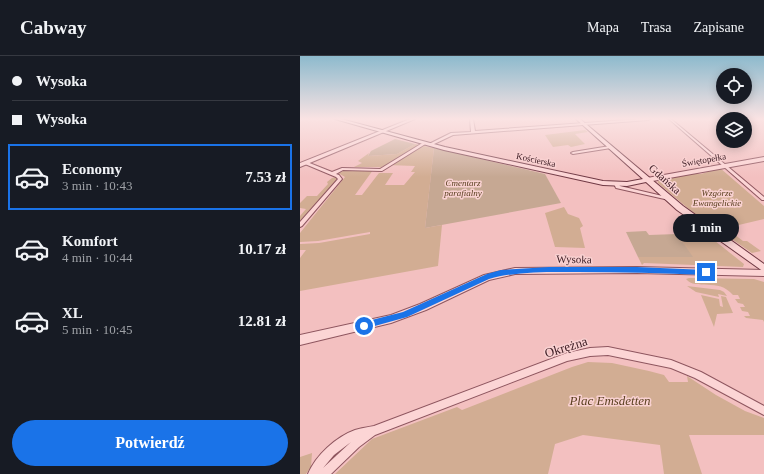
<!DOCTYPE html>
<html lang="pl">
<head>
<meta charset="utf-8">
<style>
	body { margin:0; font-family:Georgia,serif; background:#20242c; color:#f1f3f6; height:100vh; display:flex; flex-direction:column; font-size:15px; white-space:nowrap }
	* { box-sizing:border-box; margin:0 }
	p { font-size:13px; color:#9ea1a6 }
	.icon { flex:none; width:22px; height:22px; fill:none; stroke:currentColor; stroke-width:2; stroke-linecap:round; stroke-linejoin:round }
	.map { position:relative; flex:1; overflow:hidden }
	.drawer { display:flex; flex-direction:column; background:#171b24; width:300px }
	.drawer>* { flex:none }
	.guide { display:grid; align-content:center; height:88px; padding:0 12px; background:#171b24 }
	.tools { position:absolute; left:416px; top:12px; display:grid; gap:8px }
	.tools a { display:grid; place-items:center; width:36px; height:36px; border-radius:50%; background:#171b24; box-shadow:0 2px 10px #0003; font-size:20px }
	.end { position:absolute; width:18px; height:18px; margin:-9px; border:5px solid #1a73e8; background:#fff; box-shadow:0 0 0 2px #fff }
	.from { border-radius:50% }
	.bubble { position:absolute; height:28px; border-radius:14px; background:#171b24; box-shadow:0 2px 10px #0003; font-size:13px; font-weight:700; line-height:28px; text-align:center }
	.guide b { display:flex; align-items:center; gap:14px; height:38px; font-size:15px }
	.guide b+b { border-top:1px solid #363941 }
	.guide i { width:10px; height:10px; background:#f1f3f6 }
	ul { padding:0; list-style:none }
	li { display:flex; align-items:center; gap:12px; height:66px; margin:0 8px 6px; padding:0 4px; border:2px solid transparent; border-radius:0px }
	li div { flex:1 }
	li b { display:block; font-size:15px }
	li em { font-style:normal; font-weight:700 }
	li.current { border-color:#1a73e8 }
	li>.icon { width:36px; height:36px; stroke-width:1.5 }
	.primary-button { display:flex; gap:8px; margin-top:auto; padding:8px 12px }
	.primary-button a { flex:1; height:46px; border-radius:24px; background:#1a73e8; color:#fff; font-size:16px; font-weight:700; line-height:46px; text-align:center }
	header { display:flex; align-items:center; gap:24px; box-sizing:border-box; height:56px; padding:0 20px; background:#171b24; border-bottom:1px solid #363941 }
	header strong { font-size:19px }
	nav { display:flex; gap:22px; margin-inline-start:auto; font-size:14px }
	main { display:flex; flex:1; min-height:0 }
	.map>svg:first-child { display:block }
</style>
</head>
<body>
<header>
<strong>Cabway</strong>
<nav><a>Mapa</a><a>Trasa</a><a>Zapisane</a></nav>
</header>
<main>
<section class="drawer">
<div class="guide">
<b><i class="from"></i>Wysoka</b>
<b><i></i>Wysoka</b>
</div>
<ul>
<li class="current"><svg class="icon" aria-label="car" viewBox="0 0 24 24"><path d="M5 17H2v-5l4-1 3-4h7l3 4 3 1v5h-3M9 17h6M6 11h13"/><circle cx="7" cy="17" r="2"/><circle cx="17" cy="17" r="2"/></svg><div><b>Economy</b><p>3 min · 10:43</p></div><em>7.53 zł</em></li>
<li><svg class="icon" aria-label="car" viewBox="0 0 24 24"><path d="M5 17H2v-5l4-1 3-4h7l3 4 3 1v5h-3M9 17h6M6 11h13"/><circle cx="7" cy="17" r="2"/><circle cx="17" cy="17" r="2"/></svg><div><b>Komfort</b><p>4 min · 10:44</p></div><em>10.17 zł</em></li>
<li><svg class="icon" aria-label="car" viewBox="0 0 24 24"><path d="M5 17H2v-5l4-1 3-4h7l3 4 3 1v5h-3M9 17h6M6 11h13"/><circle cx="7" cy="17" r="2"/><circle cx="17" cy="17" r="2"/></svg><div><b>XL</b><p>5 min · 10:45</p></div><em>12.81 zł</em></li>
</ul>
<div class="primary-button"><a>Potwierdź</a></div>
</section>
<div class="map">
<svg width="464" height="418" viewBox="0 0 464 418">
	<rect width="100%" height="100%" fill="#f3c0c0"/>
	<g fill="#d2ad93">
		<polygon points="285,74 288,76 275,78 285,88 271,91 268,89 253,91 245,79"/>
		<polygon points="115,88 134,92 125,172 142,169 138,210 0,235 0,202 6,194 0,194 0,188 19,187 70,178 70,176 18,185 0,186 0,177 45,121 38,117 45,114 73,114 55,139 62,139 79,117 93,117 85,129 104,129 115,116 111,116 115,110 87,109 79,112 80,111 54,111 62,107 58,105 69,97 68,100 97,98"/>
		<polygon points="420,112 464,150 464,163 426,172 443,185 447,185 461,195 452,197 390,154 358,127 358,125 362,124 360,123 384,118 401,118"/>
		<polygon points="36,121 37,124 0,165 0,160 6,153 0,152 0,147 7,140 17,140 28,128 27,126 32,122"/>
		<polygon points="264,151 268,158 279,162 283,170 280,172 285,192 255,191 245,157"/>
		<polygon points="405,177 444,208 443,211 344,207 342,209 338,201 392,201 377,178"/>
		<path d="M 389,222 L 454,223 L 464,226 L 464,266 L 463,264 L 446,262 L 444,260 L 450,260 L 448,256 L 442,255 L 440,251 L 445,251 L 443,248 L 438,247 L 435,243 L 440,243 L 438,239 L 433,239 C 418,221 396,235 386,223 Z"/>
		<polygon points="387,230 420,234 424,236 427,240 418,238 419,241 396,236"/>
		<polygon points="401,239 419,243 420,250 423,251 421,240 426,241 433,257 417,258 414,271"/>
		<polygon points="288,306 312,307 349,315 364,319 369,326 388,326 387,320 416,339 445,355 464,362 464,379 389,379 402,418 364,418 360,389 283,379 255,388 248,418 35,418 72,383 157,351 162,354 272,311"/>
		<polygon points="12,397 11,411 6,418 0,418 0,401"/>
	</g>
	<g fill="#c6a893">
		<polygon points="95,83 115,88 97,98 68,100 71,95"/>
		<polygon points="134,92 245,118 261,147 125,172"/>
		<polygon points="346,175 349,179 377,178 393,201 338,201 326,176"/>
	</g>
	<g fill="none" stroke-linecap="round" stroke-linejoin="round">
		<defs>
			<g id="minor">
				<polygon points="170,63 173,63 175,75 340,63 350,63 348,64 153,79 132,89 129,88 151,77 171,76"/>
				<polygon points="369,63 371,63 464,141 464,144 462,144"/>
				<polygon points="124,86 127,87 82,115 43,114 36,118 39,119 42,123 2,170 0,171 0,166 38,123 36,121 5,108 5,106 7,106 32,116 42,112 80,113"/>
				<polygon points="310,90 312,91 311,92 273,98 271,97 273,96"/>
				<polygon points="314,127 318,127 320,130 371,142 371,143 369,144 316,132 314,128"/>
				<path d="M 308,291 L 371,304 L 401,316 L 464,350 L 464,359 L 395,322 L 371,312 L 308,299 L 290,300 L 267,305 L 75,379 L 59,391 L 31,418 L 8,418 C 16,399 36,381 55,374 C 61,372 68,371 74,370 L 267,297 L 290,292 ZM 51,386 L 23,412 L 34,399 Z"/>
			</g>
			<g id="tertiary">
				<polygon points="110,63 115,63 0,111 0,107"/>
				<polygon points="464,101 464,105 347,126 344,124 347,122"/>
				<polygon points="337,211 464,214 464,220 337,217 215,218 189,224 126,254 91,267 0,289 0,279 91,259 120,248 184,219 215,212"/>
			</g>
			<polygon id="secondary" points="35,63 41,63 145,91 303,125 327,126 343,123 276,63 280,63 383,150 464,208 464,216 377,154 346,126 327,130 303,129 144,94"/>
		</defs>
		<use href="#minor" stroke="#8e565f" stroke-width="2"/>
		<use href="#tertiary" stroke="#8e565f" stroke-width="2"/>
		<use href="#secondary" stroke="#703944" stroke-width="2"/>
		<use href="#minor" fill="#fcd5d5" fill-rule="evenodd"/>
		<use href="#tertiary" fill="#fcd5d5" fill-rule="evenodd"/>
		<use href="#secondary" fill="#fcd5d5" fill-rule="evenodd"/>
	</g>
	<linearGradient id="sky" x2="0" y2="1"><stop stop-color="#8dbacd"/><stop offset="0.52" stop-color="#fae3e3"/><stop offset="1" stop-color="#fae3e3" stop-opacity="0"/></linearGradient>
	<rect width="464" height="121" fill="url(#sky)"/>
	<path fill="#1a73e8" d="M 249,211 L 337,211 L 406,214 L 409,216 L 406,219 C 363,217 320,216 277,216 C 248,216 217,215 189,223 L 107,261 L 64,273 L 60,270 L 64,266 L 103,256 L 187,218 L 201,214 Z"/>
	<g text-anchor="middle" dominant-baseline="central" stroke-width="3" stroke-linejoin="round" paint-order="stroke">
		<g font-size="9" fill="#3c1c23" stroke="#f9d1d1">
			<text transform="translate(236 104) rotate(12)">Kościerska</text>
			<text transform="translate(404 104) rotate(-10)">Świętopełka</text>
		</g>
		<g font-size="9" font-style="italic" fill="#5b4020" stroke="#f9d1d1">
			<text x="163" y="127">Cmentarz<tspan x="163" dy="10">parafialny</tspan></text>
			<text x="417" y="137">Wzgórze<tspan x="417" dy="10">Ewangelickie</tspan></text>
		</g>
		<g font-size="11" fill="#3c1c23" stroke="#f9d1d1">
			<text transform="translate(365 123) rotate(42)">Gdańska</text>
			<text transform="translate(274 203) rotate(1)">Wysoka</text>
		</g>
		<g font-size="13" fill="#3c1c23" stroke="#f9d1d1">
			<text transform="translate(266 291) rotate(-17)">Okrężna</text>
		</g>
		<g font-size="13" font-style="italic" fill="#5b4020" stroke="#f9d1d1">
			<text x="310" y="344">Plac Emsdetten</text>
		</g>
	</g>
</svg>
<div class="tools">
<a><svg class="icon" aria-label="locate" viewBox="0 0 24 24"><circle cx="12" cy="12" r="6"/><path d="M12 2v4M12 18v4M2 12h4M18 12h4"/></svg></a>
<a><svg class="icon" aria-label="layers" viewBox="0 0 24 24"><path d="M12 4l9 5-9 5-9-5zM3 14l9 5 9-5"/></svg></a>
</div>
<i class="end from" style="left:64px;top:270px"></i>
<i class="end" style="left:406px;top:216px"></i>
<div class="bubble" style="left:373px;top:158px;width:66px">1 min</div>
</div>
</main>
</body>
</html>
